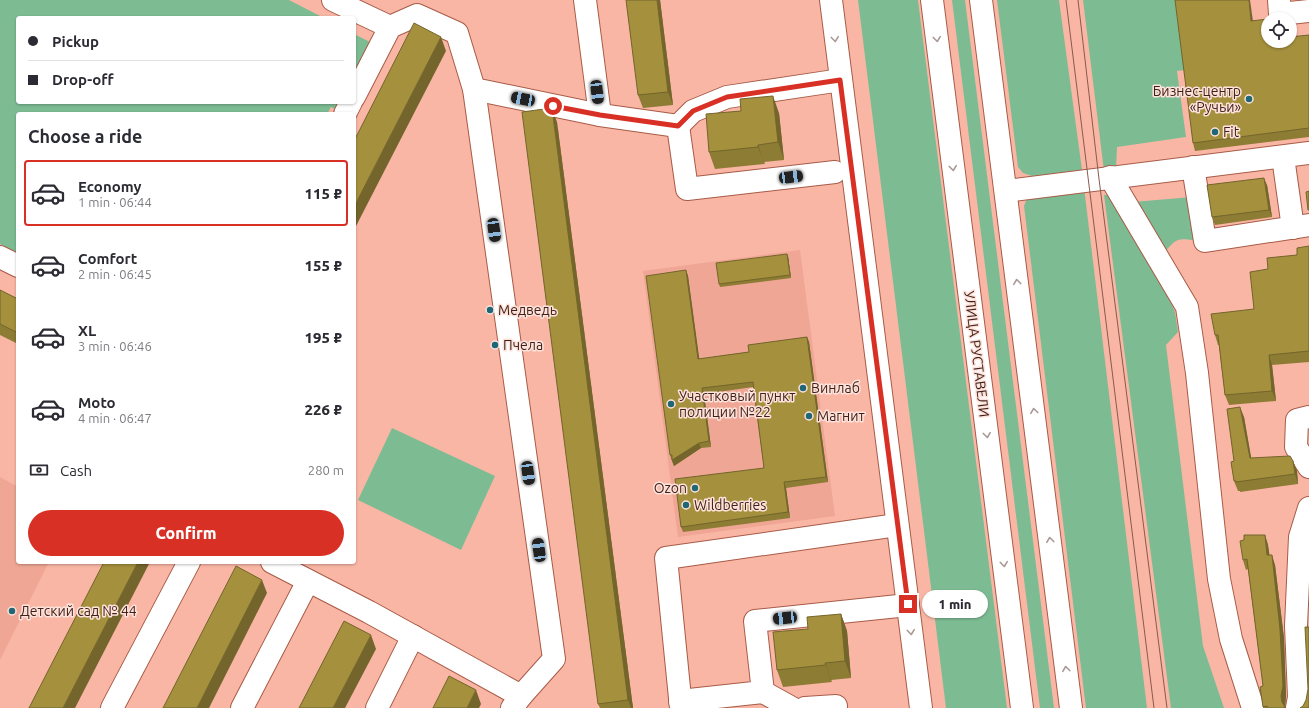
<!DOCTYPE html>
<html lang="en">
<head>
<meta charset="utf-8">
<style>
	body { margin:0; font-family:Ubuntu,sans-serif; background:#f7f7f7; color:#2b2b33; height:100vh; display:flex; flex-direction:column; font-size:15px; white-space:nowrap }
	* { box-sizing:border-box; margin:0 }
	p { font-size:13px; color:#7c7c81 }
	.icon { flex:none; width:22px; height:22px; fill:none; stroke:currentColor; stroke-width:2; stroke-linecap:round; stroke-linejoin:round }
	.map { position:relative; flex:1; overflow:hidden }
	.side { position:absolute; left:16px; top:112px; width:340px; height:452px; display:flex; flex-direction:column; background:#fff; border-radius:4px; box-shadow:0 1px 3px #0004 }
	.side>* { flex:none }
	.guide { position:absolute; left:16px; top:16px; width:340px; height:88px; border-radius:4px; box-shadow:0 1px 3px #0004; display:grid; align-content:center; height:88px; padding:0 12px; background:#fff }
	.tools { position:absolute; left:1261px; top:12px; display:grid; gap:8px }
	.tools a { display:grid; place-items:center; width:36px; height:36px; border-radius:50%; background:#fff; box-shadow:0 1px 3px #0004; font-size:20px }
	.end { position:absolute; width:18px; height:18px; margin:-9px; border:5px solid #d93025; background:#fff; box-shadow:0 0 0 2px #fff }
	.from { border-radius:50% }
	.bubble { position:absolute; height:28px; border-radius:14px; background:#fff; box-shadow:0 1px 3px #0004; font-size:13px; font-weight:800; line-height:28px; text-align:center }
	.car { position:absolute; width:12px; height:24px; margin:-12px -6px; border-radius:5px; box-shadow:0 0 3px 1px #0007; background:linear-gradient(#222 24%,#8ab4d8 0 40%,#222 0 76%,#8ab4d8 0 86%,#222 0) }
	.guide b { display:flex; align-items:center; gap:14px; height:38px; font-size:15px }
	.guide b+b { border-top:1px solid #e1e1e2 }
	.guide i { width:10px; height:10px; background:#2b2b33 }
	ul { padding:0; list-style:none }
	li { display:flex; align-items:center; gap:12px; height:66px; margin:0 8px 6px; padding:0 4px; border:2px solid transparent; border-radius:4px }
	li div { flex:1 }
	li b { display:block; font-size:15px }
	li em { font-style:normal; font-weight:800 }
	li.active { border-color:#d93025 }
	li>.icon { width:36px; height:36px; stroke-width:1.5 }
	h2 { padding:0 12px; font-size:18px; line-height:48px }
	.pay { display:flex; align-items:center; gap:10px; height:44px; padding:0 12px; font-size:15px }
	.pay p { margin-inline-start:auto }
	.action { display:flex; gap:8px; margin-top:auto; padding:8px 12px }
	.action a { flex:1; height:46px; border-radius:24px; background:#d93025; color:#fff; font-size:16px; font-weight:800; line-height:46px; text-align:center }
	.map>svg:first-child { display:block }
</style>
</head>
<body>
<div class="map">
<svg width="1309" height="708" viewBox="0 0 1309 708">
	<rect width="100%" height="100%" fill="#fab6a4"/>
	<g fill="#efa694">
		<polygon points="800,250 835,516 678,537 643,271"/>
		<polygon points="0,477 18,487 18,562 49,562 0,660"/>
	</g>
	<g fill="#7dbc93">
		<polygon points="0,0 289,0 324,18 18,18 18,102 343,102 338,111 331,107 327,114 18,114 18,253 0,244"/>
		<polygon points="858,0 918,0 1007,708 946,708"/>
		<polygon points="952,0 965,0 1054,708 1040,708"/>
		<polygon points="997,0 1059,0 1082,170 1032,176 1023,173 1018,167"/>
		<polygon points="1083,0 1176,0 1185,70 1177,71 1186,137 1117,147 1116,169 1104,171"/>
		<polygon points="354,34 374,44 354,81"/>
		<polygon points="1084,187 1147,708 1086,708 1024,206 1027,198"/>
		<polygon points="1104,195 1111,195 1168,296 1175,312 1178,332 1166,345 1203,646 1224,708 1171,708"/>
		<path d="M 1192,197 L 1199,241 C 1176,238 1178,237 1163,254 L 1133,202 Z"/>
		<polygon points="392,428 495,476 461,550 358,500"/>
	</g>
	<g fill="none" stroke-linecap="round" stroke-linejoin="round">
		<defs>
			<g id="minor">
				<polyline points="333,0 390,27"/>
				<polyline points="585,0 600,115 678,126 693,111 727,97 841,80"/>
				<polyline points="831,0 921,708"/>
				<polyline points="1279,0 1280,14 1309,11"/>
				<polyline points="474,89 554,659 521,696 512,708"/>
				<polyline points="354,97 390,27 417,15 457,33 474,89 600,115"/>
				<polyline points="345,114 351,102"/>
				<polyline points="678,126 687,189 835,172"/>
				<polyline points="1283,157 1293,228"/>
				<polyline points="1193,167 1205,241 1309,225"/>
				<polyline points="1110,177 1187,307 1197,373 1219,579 1231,639 1253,708"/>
				<polyline points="1006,191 1309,153"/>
				<polyline points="0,257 18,266"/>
				<polyline points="1309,467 1296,447 1297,420 1309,417"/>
				<polyline points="272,562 369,612 521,696"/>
				<polyline points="763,692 792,708"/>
				<polyline points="680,701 763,692 755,621 908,605"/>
				<polyline points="112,708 189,562"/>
				<polyline points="242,708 308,581"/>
				<polyline points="377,708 413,636"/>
				<polyline points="681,708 666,558 897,525"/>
				<polyline points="805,708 836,706"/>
				<polyline points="1297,708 1299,697 1296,626 1300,537 1309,508"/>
			</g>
			<g id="major">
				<polyline points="932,0 1022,708"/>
				<polyline points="981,0 1071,708"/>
			</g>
		</defs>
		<use href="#minor" stroke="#a75b47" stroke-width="24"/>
		<use href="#major" stroke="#a75b47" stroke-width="24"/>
		<use href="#minor" stroke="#fff" stroke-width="22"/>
		<use href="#major" stroke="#fff" stroke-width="22"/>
		<g stroke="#885a4d" stroke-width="1">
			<polyline points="1066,0 1154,708"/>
			<polyline points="1078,0 1099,179 1167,708"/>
		</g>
	</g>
	<g fill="#8d7c34">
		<polygon points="660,0 673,105 643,108 638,95"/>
		<polygon points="1253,21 1268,41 1309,35 1309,137 1195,151 1193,143"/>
		<polygon points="779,113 784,160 764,162 765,164 715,169 709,152"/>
		<polygon points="557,122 633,708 600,708 598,704"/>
		<polygon points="1267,185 1272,217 1215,225 1212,217"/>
		<polygon points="1309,246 1309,362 1272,365 1276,401 1229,405 1225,395 1219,345 1218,345 1215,335 1254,309 1268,269 1297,255"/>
		<polygon points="787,254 788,256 791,278 720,287 719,284"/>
		<polygon points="686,270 688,276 699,359 749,352 807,337 809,342 828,482 786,488 790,518 683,532 681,527 764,468 753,387 704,394 711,447 701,448 674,466 672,461 670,455"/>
		<polygon points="0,290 18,299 18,344 0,335"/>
		<polygon points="1244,417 1251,458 1293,461 1297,471 1298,484 1240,492 1240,491 1238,491 1234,481 1234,461"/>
		<polygon points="1265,535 1268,545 1269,555 1275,565 1284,638 1286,696 1285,706 1285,707 1286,708 1263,708 1263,686 1248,569 1246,570 1243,560"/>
		<polygon points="841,614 847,631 851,678 831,680 832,682 783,687 777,670 808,629"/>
	</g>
	<g fill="#73652b">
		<polygon points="657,0 660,0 673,105 668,92"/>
		<polygon points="1249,0 1250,0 1254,29 1251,21"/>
		<polygon points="441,37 446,51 354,230 354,207"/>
		<polygon points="773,96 779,113 784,160 778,142"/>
		<polygon points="552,108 557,122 633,708 631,708 628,700"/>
		<polygon points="758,145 764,162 765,164 758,147"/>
		<polygon points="1264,178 1267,185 1272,217 1269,210"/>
		<polygon points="787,254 788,256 791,278 790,275"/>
		<polygon points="686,270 688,276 700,364 698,359"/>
		<polygon points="807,337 809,342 828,482 826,477"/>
		<polygon points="1269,355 1272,365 1276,401 1272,391"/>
		<polygon points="702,388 704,394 711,447 709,441"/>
		<polygon points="1240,407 1244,417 1253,468 1250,458"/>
		<polygon points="699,443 701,448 674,466 672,460"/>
		<polygon points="1293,461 1297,471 1298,484 1295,474"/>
		<polygon points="784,482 786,488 790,518 788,512"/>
		<polygon points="1265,535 1268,545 1271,565 1267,555"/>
		<polygon points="1272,555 1275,565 1284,638 1286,696 1285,708 1282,702"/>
		<polygon points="138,562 150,562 75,708 63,708"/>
		<polygon points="262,580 267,593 209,708 197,708"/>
		<polygon points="841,614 847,631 851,678 845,661"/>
		<polygon points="371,635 376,649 345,708 333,708"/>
		<polygon points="825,663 831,680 832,682 826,665"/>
		<polygon points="476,690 481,704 479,708 467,708"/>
	</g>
	<g fill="#a4903d" stroke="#73652b">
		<polygon points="626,0 657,0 668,92 638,95"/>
		<polygon points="1175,0 1249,0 1251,21 1268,19 1268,41 1290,41 1290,37 1309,35 1309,128 1193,143"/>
		<polygon points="414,23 441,37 354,207 354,141"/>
		<polygon points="773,96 778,142 758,145 758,147 709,152 706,114 741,111 740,99"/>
		<polygon points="552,108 628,700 598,704 522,112"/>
		<polygon points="1264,178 1269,210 1212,217 1207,185"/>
		<polygon points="1309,191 1309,210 1308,210 1306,192"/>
		<polygon points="1309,246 1309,351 1269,355 1272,391 1225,395 1218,335 1215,335 1211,314 1254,309 1250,272 1268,269 1267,258 1297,255 1297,248"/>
		<polygon points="787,254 790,275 719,284 716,263"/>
		<polygon points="686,270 698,359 749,352 748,345 807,337 826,477 784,482 788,512 681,527 675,479 764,468 753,382 702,388 709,441 699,443 672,460 672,455 670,455 646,276"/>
		<polygon points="0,290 18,299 18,333 0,324"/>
		<polygon points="1240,407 1250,458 1290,456 1293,461 1295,474 1236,482 1236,481 1234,481 1231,462 1234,461 1227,409"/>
		<polygon points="1244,535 1265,535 1267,555 1272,555 1280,629 1283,686 1281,696 1282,702 1285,707 1286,708 1268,708 1267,706 1263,707 1260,687 1263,686 1247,559 1243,560 1240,541 1244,540"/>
		<polygon points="104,562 138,562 63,708 29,708"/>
		<polygon points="236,566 262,580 197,708 163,708"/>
		<polygon points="841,614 845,661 825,663 826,665 777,670 773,632 808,629 807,617"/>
		<polygon points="344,621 371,635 333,708 299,708"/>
		<polygon points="1305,627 1309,627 1309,708 1300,708 1303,706 1306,700 1308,689"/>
		<polygon points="449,676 476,690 467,708 433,708"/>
	</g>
	<defs><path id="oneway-chevron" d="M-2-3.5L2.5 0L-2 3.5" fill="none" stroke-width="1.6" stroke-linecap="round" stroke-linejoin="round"/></defs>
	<g stroke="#a99a96">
		<use href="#oneway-chevron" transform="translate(835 39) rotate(83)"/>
		<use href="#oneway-chevron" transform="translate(937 39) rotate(83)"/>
		<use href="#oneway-chevron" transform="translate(953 168) rotate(83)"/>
		<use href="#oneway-chevron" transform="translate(1017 282) rotate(-97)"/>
		<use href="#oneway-chevron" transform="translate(1034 411) rotate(-97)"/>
		<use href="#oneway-chevron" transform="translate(987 435) rotate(83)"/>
		<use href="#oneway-chevron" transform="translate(1050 540) rotate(-97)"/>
		<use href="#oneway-chevron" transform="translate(1004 564) rotate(83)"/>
		<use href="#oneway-chevron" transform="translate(911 632) rotate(83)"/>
		<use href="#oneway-chevron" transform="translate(1066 669) rotate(-97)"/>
	</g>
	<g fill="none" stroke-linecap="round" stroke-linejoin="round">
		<polyline stroke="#d93025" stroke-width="5" points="553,106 600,115 678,126 693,111 727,97 840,80 908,604"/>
	</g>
	<g fill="#206776" stroke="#fee3dc" stroke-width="1.5">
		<circle cx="1249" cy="99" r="4"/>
		<circle cx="1215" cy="132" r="4"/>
		<circle cx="490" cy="310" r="4"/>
		<circle cx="495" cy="345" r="4"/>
		<circle cx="803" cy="388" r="4"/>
		<circle cx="671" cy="404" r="4"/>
		<circle cx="809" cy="416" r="4"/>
		<circle cx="695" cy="488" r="4"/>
		<circle cx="686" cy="505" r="4"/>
		<circle cx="12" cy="611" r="4"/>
	</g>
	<g text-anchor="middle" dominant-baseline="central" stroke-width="3" stroke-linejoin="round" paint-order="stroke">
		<g font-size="14" fill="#3f1f16" stroke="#fee3dc" text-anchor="start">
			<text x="1241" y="91" text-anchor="end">Бизнес-центр<tspan x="1241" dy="16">«Ручьи»</tspan></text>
			<text x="1223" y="132">Fit</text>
			<text x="498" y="310">Медведь</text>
			<text x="503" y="345">Пчела</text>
			<text x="811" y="388">Винлаб</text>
			<text x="679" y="396">Участковый пункт<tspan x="679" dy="16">полиции №22</tspan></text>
			<text x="817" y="416">Магнит</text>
			<text x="687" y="488" text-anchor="end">Ozon</text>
			<text x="694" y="505">Wildberries</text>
			<text x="20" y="611">Детский сад № 44</text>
		</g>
		<g font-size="14" fill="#3f1f16" stroke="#fee3dc">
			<text transform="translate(977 354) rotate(83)">УЛИЦА РУСТАВЕЛИ</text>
		</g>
	</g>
</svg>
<div class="tools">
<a><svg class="icon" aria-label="locate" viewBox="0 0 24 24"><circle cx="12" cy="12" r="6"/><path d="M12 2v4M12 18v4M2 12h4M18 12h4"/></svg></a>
</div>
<i class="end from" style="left:553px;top:106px"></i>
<i class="end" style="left:908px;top:604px"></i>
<div class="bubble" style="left:922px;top:590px;width:66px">1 min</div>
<i class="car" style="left:597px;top:92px;rotate:173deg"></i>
<i class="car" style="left:523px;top:99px;rotate:281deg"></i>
<i class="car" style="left:791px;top:177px;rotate:83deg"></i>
<i class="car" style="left:494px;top:230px;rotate:172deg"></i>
<i class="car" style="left:528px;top:473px;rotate:172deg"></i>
<i class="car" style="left:539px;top:550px;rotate:352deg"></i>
<i class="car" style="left:785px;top:618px;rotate:264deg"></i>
<div class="guide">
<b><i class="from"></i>Pickup</b>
<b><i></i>Drop-off</b>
</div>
<section class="side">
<h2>Choose a ride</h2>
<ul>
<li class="active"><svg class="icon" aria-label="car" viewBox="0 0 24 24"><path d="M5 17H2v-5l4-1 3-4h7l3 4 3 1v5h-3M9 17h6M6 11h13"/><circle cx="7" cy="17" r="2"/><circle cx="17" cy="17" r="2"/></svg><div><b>Economy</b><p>1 min · 06:44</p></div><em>115 ₽</em></li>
<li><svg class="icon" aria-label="car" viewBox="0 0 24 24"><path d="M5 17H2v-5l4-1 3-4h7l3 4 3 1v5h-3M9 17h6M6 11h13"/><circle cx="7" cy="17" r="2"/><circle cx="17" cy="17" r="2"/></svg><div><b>Comfort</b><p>2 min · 06:45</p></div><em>155 ₽</em></li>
<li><svg class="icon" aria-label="car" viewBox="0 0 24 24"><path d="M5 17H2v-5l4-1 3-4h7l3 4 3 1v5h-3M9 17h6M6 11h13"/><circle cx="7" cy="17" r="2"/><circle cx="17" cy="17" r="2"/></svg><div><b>XL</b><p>3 min · 06:46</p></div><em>195 ₽</em></li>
<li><svg class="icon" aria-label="car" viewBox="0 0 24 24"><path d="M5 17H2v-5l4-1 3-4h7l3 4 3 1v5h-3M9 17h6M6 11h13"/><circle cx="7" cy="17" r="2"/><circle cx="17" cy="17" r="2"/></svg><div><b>Moto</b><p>4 min · 06:47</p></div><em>226 ₽</em></li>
</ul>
<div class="pay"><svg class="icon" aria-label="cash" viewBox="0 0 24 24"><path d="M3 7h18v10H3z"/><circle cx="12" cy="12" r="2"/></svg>Cash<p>280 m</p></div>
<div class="action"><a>Confirm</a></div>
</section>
</div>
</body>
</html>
